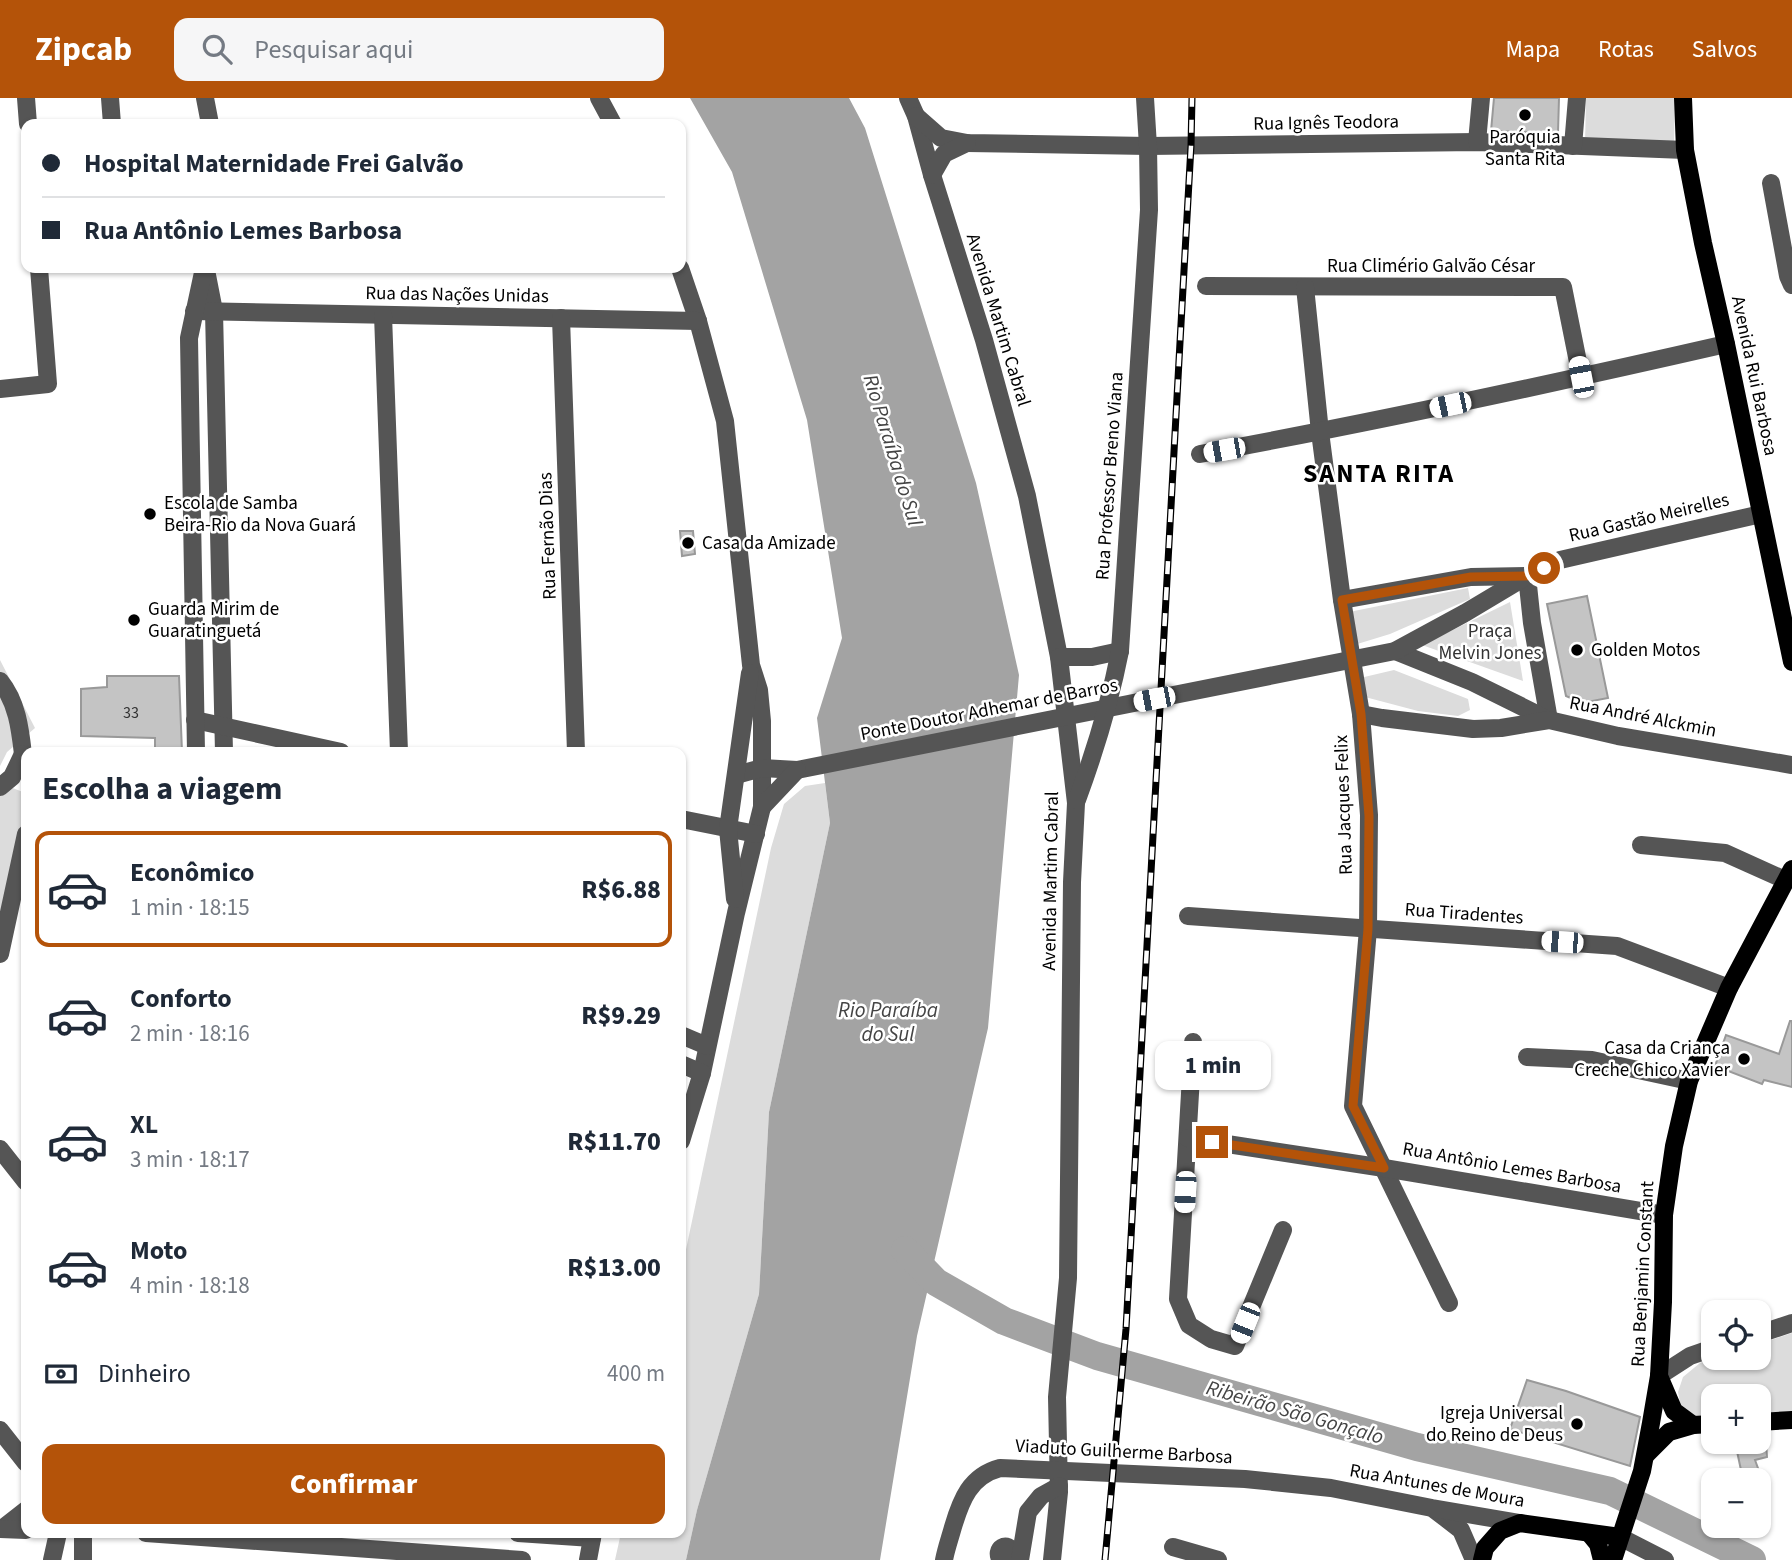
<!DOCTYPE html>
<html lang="pt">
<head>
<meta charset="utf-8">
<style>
	body { margin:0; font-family:"Source Sans 3",sans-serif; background:#f6f6f7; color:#1f2937; height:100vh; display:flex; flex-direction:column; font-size:26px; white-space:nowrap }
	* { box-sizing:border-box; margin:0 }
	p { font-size:23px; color:#747a83 }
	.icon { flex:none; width:38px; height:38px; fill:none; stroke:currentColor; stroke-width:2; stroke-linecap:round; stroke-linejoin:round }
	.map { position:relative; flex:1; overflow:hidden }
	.drawer { position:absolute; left:21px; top:649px; width:665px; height:791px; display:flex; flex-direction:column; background:#fff; border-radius:14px; box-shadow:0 2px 5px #0004 }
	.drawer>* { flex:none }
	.banner { position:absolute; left:21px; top:21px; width:665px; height:154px; border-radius:14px; box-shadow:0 2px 5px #0004; display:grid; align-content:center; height:154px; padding:0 21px; background:#fff }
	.controls { position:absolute; left:1701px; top:1202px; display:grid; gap:14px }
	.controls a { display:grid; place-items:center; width:70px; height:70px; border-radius:14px; background:#fff; box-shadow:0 2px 5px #0004; font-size:35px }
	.end { position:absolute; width:32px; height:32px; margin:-16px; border:9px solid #b45309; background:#fff; box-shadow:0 0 0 4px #fff }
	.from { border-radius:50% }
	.bubble { position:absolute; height:49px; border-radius:14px; background:#fff; box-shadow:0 2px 5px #0004; font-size:23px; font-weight:800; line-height:49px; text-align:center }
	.car { position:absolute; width:21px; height:42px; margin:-21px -10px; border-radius:9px; box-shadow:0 0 5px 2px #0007; background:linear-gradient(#fff 24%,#345 0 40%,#fff 0 76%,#345 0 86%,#fff 0) }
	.banner b { display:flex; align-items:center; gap:24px; height:66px; font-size:26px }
	.banner b+b { border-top:2px solid #e0e1e3 }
	.banner i { width:18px; height:18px; background:#1f2937 }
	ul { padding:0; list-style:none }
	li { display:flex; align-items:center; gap:21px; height:116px; margin:0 14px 10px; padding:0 7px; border:4px solid transparent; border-radius:14px }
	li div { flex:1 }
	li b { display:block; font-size:26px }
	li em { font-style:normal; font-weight:800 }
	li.on { border-color:#b45309 }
	li>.icon { width:63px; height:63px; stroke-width:1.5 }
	h2 { padding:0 21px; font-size:32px; line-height:84px }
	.pay { display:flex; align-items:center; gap:18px; height:77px; padding:0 21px; font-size:26px }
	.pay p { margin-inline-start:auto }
	.cta { display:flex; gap:14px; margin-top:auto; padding:14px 21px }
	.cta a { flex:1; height:80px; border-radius:14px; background:#b45309; color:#fff; font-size:28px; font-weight:800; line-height:80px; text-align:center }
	header { display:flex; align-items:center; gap:42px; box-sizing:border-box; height:98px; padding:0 35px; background:#b45309; color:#fff }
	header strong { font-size:33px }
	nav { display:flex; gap:38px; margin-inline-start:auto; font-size:24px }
	.search { width:490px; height:63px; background:#f6f6f7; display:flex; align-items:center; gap:18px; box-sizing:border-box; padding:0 24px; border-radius:14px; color:#747a83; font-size:26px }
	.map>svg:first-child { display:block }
</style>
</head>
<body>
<header>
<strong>Zipcab</strong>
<div class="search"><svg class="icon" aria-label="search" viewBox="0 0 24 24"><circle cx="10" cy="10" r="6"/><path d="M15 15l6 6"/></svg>Pesquisar aqui</div>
<nav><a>Mapa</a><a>Rotas</a><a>Salvos</a></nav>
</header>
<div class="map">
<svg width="1792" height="1462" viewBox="0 0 1792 1462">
	<rect width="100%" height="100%" fill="#fff"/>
	<g fill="#dcdcdc">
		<polygon points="1586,0 1675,0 1674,46 1585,46"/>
		<polygon points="1468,490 1470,501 1390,536 1354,547 1349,514"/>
		<polygon points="1510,504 1523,583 1422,547"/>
		<polygon points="0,562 35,630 7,654 0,668"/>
		<polygon points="1394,572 1468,601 1470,612 1458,618 1418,613 1365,599 1360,580"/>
		<polygon points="825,685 830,725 769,1014 759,1196 697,1412 686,1462 615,1462 621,1435 681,1435 681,1175 771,750 784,706 805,688"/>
		<polygon points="10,689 23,694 26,703 26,715 0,837 0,696"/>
		<polygon points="1792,1235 1792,1313 1759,1316 1759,1298 1713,1298 1713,1320 1698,1321 1681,1310 1678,1294 1683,1279 1700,1265 1716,1260 1759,1260 1759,1246"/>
	</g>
	<polygon fill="#a3a3a3" points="690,0 849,0 865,30 976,385 1019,577 988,930 917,1238 880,1462 686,1462 697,1412 759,1196 769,1014 830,725 817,620 842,540 807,322 732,74"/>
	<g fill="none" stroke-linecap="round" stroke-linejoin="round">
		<polyline stroke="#a3a3a3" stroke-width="28" points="905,1152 936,1184 1004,1223 1097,1258 1417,1349 1610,1393 1752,1462"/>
	</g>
	<g fill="#c4c4c4" stroke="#999" stroke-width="2">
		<polygon points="1494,0 1559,0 1558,35 1491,33"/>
		<polygon points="680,433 693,433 695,456 682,458"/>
		<polygon points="1587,498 1608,600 1582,605 1566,598 1547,506"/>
		<polygon points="107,578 179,578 182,654 155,654 155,640 81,638 81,591 107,589"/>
		<polygon points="1790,923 1792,923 1792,989 1764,982 1762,986 1715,968 1726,937 1779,956"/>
		<polygon points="1527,1282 1566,1293 1640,1319 1630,1368 1510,1331"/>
		<polygon points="1735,1344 1766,1344 1767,1359 1755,1362 1759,1373 1741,1372"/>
	</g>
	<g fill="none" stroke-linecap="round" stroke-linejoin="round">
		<g stroke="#555" stroke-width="18">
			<polyline points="26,0 28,26"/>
			<polyline points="110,0 112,26"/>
			<polyline points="205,0 210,26"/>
			<polyline points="599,0 613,26"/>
			<polyline points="908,0 916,18 932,77 984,242 1027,398 1059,559 1076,705 1072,784 1068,1180 1057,1299 1059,1394 1052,1462"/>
			<polyline points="916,18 941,40 967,45 1148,48 1477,44 1685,52"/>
			<polyline points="1477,44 1481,0"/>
			<polyline points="1573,48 1577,0"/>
			<polyline points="932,77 944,56 967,45"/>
			<polyline points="1771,85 1788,178 1792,187"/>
			<polyline points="680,170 698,223 725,323 751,567 759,592 762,623 762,709 736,815 702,975 681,1043"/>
			<polyline points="206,172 214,213 224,654"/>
			<polyline points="1206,188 1563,189 1581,279"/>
			<polyline points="1305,189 1320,334 1342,502 1361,616 1369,717 1368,831 1353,1008 1449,1205"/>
			<polyline points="194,213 698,223"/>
			<polyline points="383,217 399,654"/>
			<polyline points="561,220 576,654"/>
			<polyline points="0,291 48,286 39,170"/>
			<path d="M 1200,356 C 1376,324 1551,286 1726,246"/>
			<polyline points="1527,478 1532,525 1549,622"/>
			<polyline points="1342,502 1471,479 1527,478"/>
			<polyline points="1395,553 1472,584 1549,622"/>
			<polyline points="1059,559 1092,559 1120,553"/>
			<path d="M 0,583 C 17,604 20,630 23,656"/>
			<polyline points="1361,616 1382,620 1473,631 1501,630 1549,622 1618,638 1792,667"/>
			<polyline points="195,622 341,654"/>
			<polyline points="196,654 189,240 204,170"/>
			<polyline points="736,677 762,670 797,672 1395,553 1465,515 1527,478 1560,462 1761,416"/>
			<polyline points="0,689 12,679 23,656"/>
			<path d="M 1077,702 C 1095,653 1110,604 1120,553 L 1149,112 L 1148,48 L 1145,0"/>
			<polyline points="762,709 797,672"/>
			<polyline points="681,721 756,736"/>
			<polyline points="1641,747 1725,755 1785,782"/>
			<polyline points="735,801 728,731 750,575"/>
			<polyline points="1188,818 1617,848 1729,890"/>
			<polyline points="0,856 26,736"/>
			<polyline points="681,937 707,948"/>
			<polyline points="1193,944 1178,1201 1189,1227 1211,1241 1235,1248 1283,1132"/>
			<polyline points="1527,959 1592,962 1689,983"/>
			<polyline points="681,966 702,975"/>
			<polyline points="1188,1040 1384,1070 1664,1117"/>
			<polyline points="0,1051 26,1084"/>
			<polyline points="1759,1236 1792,1225"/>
			<polyline points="1659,1278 1690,1258 1713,1250"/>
			<polyline points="0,1332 26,1365"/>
			<polyline points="1435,1412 1461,1432 1474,1462"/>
			<polyline points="3,1430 26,1412"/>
			<polyline points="0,1431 26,1432"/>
			<polyline points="146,1435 522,1462"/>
			<polyline points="518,1435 592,1440"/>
			<polyline points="1620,1439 1665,1462"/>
			<polyline points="1173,1449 1218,1462"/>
			<polyline points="52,1462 58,1435"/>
			<polyline points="83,1462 83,1435"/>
			<polyline points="588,1462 593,1435"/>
			<path d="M 944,1462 C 946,1451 950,1440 953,1429 C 961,1402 970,1378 1000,1370 L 1245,1381 L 1331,1390 L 1432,1410 L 1520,1425"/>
			<path d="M 1001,1462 C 993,1451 1008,1442 1013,1455 L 1010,1462"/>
			<polyline points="1020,1462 1028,1414 1041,1398 1059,1388"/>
		</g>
		<g stroke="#000" stroke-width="18">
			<polyline points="1683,0 1685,52 1703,145 1726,246 1792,564"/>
			<polyline points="1659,1278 1674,1313 1693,1327"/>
			<polyline points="1759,1324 1792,1322"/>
			<polyline points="1646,1357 1669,1334 1693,1327 1713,1326"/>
			<polyline points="1589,1435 1598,1446 1602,1462"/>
			<polyline points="1482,1462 1485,1450 1500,1433 1520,1425 1620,1439"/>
			<polyline points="1613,1462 1642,1373 1651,1325 1659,1278 1663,1204 1664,1117 1674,1048 1689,983 1729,890 1792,771"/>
		</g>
		<defs>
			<polyline id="rail" points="1105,1462 1126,1231 1181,226 1191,48 1192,0"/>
		</defs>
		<use href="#rail" stroke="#000" stroke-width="7"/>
		<use href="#rail" stroke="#fff" stroke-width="4.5" stroke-dasharray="13" stroke-linecap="butt"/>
	</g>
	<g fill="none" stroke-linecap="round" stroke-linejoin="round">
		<polyline stroke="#b45309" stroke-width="9" points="1212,1044 1384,1070 1353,1008 1368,831 1369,718 1361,616 1342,502 1471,479 1527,478 1544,470"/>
	</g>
	<g fill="#000" stroke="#fff" stroke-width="2.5">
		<circle cx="1525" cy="17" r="7"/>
		<circle cx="150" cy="416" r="7"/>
		<circle cx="688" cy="445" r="7"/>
		<circle cx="134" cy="522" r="7"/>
		<circle cx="1577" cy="552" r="7"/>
		<circle cx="1744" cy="961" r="7"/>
		<circle cx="1577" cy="1326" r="7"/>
	</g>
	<g text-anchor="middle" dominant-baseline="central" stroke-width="5" stroke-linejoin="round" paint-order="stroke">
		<g font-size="16" fill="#313131">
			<text x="131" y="615">33</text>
		</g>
		<g font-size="19" fill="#000" stroke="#fff">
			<text transform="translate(1326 25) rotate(-1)">Rua Ignês Teodora</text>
			<text x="1431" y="168">Rua Climério Galvão César</text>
			<text transform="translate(457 197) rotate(1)">Rua das Nações Unidas</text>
			<text transform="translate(998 222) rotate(73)">Avenida Martim Cabral</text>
			<text transform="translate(1754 278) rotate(78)">Avenida Rui Barbosa</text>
			<text transform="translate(1110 378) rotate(-86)">Rua Professor Breno Viana</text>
			<text transform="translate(1649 420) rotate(-13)">Rua Gastão Meirelles</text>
			<text transform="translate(548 438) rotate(-92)">Rua Fernão Dias</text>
			<text transform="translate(989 612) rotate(-11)">Ponte Doutor Adhemar de Barros</text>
			<text transform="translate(1643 619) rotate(11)">Rua André Alckmin</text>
			<text transform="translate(1344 707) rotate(-92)">Rua Jacques Felix</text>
			<text transform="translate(1051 783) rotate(-89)">Avenida Martim Cabral</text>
			<text transform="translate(1464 816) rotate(4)">Rua Tiradentes</text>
			<text transform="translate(1512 1070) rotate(10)">Rua Antônio Lemes Barbosa</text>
			<text transform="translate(1643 1176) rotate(-87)">Rua Benjamin Constant</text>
			<text transform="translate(1124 1354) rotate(3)">Viaduto Guilherme Barbosa</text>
			<text transform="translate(1437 1388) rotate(10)">Rua Antunes de Moura</text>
		</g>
		<g font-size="19" fill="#000" stroke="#fff" text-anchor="start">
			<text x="1525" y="39" text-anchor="middle">Paróquia<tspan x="1525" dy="22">Santa Rita</tspan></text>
			<text x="164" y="405">Escola de Samba<tspan x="164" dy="22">Beira-Rio da Nova Guará</tspan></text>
			<text x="702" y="445">Casa da Amizade</text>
			<text x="148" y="511">Guarda Mirim de<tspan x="148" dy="22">Guaratinguetá</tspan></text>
			<text x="1591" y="552">Golden Motos</text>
			<text x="1730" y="950" text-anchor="end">Casa da Criança<tspan x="1730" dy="22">Creche Chico Xavier</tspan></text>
			<text x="1563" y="1315" text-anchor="end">Igreja Universal<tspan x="1563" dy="22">do Reino de Deus</tspan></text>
		</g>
		<g font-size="19" fill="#333" stroke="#fff">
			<text x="1490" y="533">Praça<tspan x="1490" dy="22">Melvin Jones</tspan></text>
		</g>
		<g font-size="21" font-style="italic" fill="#444" stroke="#fff">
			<text transform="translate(893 352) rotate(73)">Rio Paraíba do Sul</text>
			<text x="888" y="912">Rio Paraíba<tspan x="888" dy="24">do Sul</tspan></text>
			<text transform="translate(1295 1314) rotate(16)">Ribeirão São Gonçalo</text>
		</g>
		<g font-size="26" font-weight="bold" letter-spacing="2" fill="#000" stroke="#fff">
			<text x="1379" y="375">SANTA RITA</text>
		</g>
	</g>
</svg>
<div class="controls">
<a><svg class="icon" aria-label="locate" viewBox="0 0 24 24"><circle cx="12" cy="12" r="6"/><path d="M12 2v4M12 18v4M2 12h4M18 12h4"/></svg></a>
<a>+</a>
<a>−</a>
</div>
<i class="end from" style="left:1544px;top:470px"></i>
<i class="end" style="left:1212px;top:1044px"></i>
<div class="bubble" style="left:1155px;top:943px;width:116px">1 min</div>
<i class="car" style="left:1581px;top:279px;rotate:349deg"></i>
<i class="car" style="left:1450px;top:307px;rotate:258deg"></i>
<i class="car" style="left:1224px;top:352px;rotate:260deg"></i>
<i class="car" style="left:1154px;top:601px;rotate:259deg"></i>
<i class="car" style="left:1562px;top:844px;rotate:274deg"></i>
<i class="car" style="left:1185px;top:1094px;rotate:183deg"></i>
<i class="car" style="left:1245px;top:1225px;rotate:202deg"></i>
<div class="banner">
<b><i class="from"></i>Hospital Maternidade Frei Galvão</b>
<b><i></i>Rua Antônio Lemes Barbosa</b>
</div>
<section class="drawer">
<h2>Escolha a viagem</h2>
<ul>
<li class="on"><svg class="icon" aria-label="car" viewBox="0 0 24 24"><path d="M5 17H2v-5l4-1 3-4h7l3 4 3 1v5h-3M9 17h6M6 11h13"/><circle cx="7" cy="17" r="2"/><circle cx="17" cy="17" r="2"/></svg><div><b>Econômico</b><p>1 min · 18:15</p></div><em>R$6.88</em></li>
<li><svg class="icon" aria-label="car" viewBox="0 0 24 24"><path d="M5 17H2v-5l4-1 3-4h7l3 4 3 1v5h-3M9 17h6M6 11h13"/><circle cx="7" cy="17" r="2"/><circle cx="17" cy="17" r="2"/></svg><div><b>Conforto</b><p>2 min · 18:16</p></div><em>R$9.29</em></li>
<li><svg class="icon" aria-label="car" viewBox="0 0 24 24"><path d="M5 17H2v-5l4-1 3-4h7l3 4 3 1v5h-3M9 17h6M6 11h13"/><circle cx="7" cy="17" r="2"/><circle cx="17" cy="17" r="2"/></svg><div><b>XL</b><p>3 min · 18:17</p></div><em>R$11.70</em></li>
<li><svg class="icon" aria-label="car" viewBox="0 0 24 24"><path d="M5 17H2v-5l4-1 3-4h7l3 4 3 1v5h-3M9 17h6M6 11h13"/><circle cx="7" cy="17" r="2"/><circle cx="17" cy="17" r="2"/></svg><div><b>Moto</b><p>4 min · 18:18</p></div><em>R$13.00</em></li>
</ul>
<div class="pay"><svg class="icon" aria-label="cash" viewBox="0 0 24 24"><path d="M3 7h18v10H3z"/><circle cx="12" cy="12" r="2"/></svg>Dinheiro<p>400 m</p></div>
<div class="cta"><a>Confirmar</a></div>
</section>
</div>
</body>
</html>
